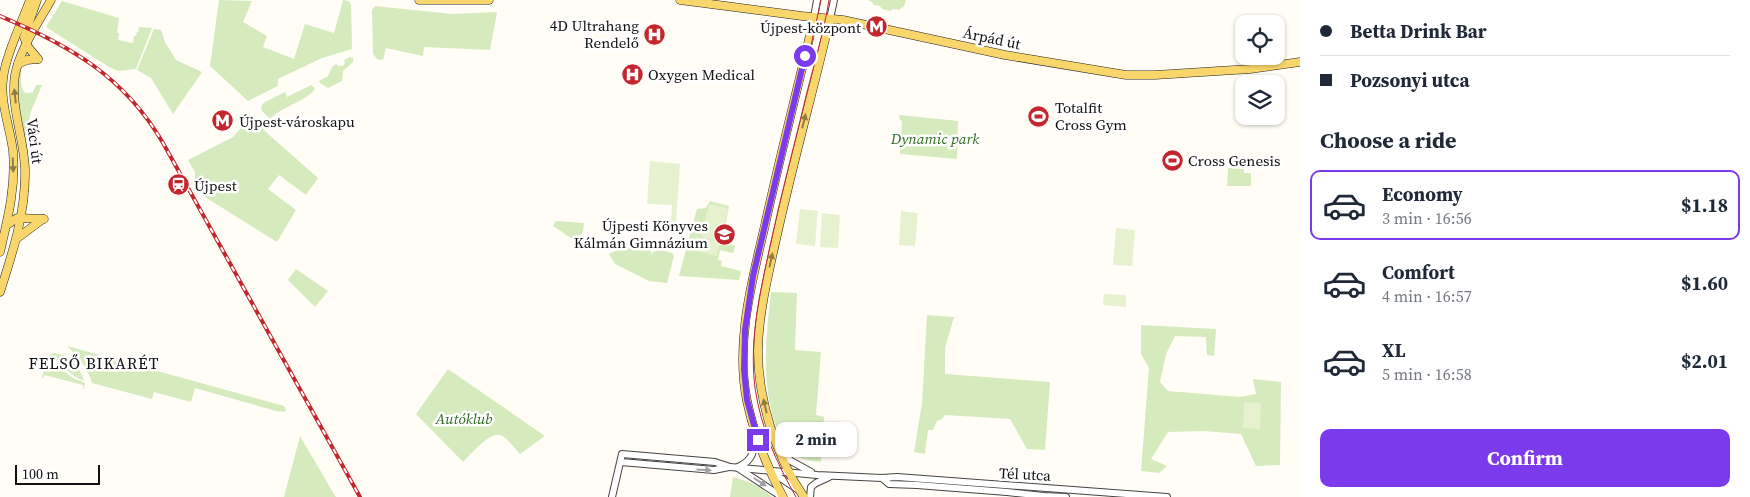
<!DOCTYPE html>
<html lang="en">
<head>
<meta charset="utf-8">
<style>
	body { margin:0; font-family:"Source Serif 4",serif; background:#f2f2f3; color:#1f2937; height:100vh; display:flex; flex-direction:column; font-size:19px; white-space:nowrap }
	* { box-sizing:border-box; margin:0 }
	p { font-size:16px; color:#747a83 }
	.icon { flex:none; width:28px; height:28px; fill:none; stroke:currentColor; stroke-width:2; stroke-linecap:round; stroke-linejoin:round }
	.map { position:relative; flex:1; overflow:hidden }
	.drawer { display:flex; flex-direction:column; background:#fff; width:450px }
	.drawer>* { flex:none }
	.guide { display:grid; align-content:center; height:110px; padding:0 20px; background:#fff }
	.tools { position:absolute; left:1235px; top:15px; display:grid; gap:10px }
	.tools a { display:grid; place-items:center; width:50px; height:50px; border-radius:10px; background:#fff; box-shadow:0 1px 4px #0004; font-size:25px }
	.scale { position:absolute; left:15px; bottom:12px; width:85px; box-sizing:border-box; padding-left:5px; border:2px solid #111; border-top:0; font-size:14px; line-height:18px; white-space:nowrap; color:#111; -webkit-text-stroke:4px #fff; paint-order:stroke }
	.end { position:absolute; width:22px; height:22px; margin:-11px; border:6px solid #7c3aed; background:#fff; box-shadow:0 0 0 2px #fff }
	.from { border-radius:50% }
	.bubble { position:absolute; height:35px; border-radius:10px; background:#fff; box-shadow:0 1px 4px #0004; font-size:16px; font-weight:700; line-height:35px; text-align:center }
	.guide b { display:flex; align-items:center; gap:18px; height:48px; font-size:19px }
	.guide b+b { border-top:1px solid #e0e1e3 }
	.guide i { width:12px; height:12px; background:#1f2937 }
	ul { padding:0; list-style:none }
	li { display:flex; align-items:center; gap:15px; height:70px; margin:0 10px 8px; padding:0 10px; border:2px solid transparent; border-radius:10px }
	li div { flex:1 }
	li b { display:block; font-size:19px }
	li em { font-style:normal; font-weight:700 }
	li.current { border-color:#7c3aed }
	li>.icon { width:45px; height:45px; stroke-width:1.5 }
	h2 { padding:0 20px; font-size:22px; line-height:60px }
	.primary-button { display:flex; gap:10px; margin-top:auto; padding:10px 20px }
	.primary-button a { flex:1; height:58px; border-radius:10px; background:#7c3aed; color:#fff; font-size:20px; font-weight:700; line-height:58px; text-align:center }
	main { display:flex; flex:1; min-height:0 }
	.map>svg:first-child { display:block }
</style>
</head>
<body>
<main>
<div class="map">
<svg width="1300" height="497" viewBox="0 0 1300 497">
	<rect width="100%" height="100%" fill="#fffdf5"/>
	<g fill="#d5ebbd">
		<polygon points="219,0 252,1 243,22 267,36 263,47 294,59 305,24 334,33 343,0 349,1 351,5 352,49 322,58 278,79 278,86 248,101 210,66"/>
		<polygon points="868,0 906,0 904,6 899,10 893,9 890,11 882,9 880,6 874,5 872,2"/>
		<polygon points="62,1 119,18 117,33 119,33 118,40 133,43 134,36 136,36 137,32 138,32 139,27 152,28 136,69 118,71 109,67 46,27"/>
		<polygon points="375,6 452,14 497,12 490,50 424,47 423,56 386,48 383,60 377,59 373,54 372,10"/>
		<polygon points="154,29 161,30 165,42 176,60 202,72 173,114 151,78 137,70"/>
		<polygon points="350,57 353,58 353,62 343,71 342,81 328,88 320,83 319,81 328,76 332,67 336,64 339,66 343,66 345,63 344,60"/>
		<path d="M 21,70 C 21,79 19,98 33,92 L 36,85 L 42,85 L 30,114 L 28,135 L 23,135 L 16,86 L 17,72 Z"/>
		<path d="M 311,85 L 315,88 C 310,100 282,106 270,119 L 262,111 L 261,106 L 265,102 L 285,92 L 287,97 Z"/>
		<polygon points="900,115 958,121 957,159 900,154 902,122 899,118"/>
		<polygon points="250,118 318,178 306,195 279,175 268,189 296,210 277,242 205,197 195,179 195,172 188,160 233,137"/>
		<polygon points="1228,168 1244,169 1244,173 1251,173 1251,186 1227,186"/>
		<polygon points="710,201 729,206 722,242 735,246 733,253 720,250 718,260 722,261 721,266 741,271 739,280 679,276 697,209 706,208"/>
		<polygon points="556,221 584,223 583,231 578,239 574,240 553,226"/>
		<path d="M 627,248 L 651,250 L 651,254 C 656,249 667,250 673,254 L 674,256 L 667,283 L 649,281 L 615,264 L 609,254 L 620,249 Z"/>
		<polygon points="296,269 328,291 315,307 288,280"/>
		<path d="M 771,292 L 797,293 L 795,350 L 821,352 L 816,415 L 824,417 L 821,462 C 809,461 798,459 789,451 C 781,444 778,434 775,424 C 761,381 766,336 771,292 Z"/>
		<polygon points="927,315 954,317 945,348 945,374 1050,382 1045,450 1027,449 1010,419 945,415 942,419 937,421 933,430 928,430 925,454 914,452 922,403"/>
		<polygon points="1141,325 1216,329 1214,356 1207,355 1206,337 1175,336 1166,354 1160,382 1168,391 1240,397 1256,394 1253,379 1281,382 1280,465 1256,466 1241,434 1204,431 1168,432 1151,459 1167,466 1159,473 1141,471 1149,368 1141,354"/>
		<path d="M 67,346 L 284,406 L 286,410 L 285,412 L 276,411 L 195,388 L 191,402 L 154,392 L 152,399 L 92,383 C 88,367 78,357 67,346 Z"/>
		<path d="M 53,353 C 68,354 80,366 84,381 C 69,376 62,362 48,356 Z"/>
		<polygon points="47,360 54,363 73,378 85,383 84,389 83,389 83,385 44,375 43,379 42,377"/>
		<path d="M 448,369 L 545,436 L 520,454 C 515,449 508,438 500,435 C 489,432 471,454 463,462 L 416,414 Z"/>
		<polygon points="300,436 334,494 336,497 284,497"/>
		<path d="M 733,477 C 748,481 762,487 772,497 L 730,497 Z"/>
	</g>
	<g fill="#e6f2cf">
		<polygon points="650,161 680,164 676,223 671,222 672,205 647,204"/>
		<polygon points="709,204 728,208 720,241 701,237"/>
		<polygon points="800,209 818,211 815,246 796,244"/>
		<polygon points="901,211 918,213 915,246 899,245"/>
		<polygon points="822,213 840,215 838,248 820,247"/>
		<polygon points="1116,228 1135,230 1132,266 1113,265"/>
		<polygon points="695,237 720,242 717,256 692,250"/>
		<polygon points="1104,294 1126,295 1126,307 1103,305"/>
		<polygon points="1244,402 1261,403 1260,429 1243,428"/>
	</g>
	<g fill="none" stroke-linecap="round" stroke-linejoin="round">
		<defs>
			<g id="minor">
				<polyline points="814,18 817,0"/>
				<polyline points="830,19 834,0"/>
				<polyline points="781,452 791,461 811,472"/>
				<polyline points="621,462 714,470 729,467"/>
				<path d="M 738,467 C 755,460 754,449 754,432"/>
				<polyline points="738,468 782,497"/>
				<polyline points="770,471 797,489"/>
				<polyline points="882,478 889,484 917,485 1007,492 1044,496 1066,497"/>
				<polyline points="612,497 622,454 715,462 730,467 817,475 882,478 897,477 1167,497"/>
				<polyline points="810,497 811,487 816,483 829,477"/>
			</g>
			<g id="major">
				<polyline points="37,0 24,37 28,47 38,59"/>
				<polyline points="419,0 489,0"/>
				<polyline points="680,0 802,16 843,20 1005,55 1126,75 1155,75 1250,69 1300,62"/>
				<polyline points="18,64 27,60 38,59"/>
				<polyline points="7,225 17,218 44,219"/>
				<polyline points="16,239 43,219"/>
				<path d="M 0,252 C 8,218 16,186 13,151 C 10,127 0,103 3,79 C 5,57 22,22 30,0"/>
				<path d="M 0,292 C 13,252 26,211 25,169 C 24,138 10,106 15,75 C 20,49 38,23 51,0"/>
				<path d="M 783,497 C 767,467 754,435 747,401 C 735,343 752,281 765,225 C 780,156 798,87 814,18"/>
				<path d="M 804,497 C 776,457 758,400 758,351 C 758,315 769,271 777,235 C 793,163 813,91 830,19"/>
			</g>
		</defs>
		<use href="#minor" stroke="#444" stroke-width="8"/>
		<use href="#major" stroke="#222" stroke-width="9"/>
		<use href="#minor" stroke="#fff" stroke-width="6"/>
		<use href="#major" stroke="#f9d66b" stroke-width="8"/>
		<g stroke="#c4262e" stroke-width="1">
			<polyline points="807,64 821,0"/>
			<path d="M 796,497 C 776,462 761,428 755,388 C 749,339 760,294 770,246 C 781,194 795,143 807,92 C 815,61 824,31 829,0"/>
		</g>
		<defs>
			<path id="rail" d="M 0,16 C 69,45 124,76 163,143 L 360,497"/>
		</defs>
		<use href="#rail" stroke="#c4262e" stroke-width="4"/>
		<use href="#rail" stroke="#fff" stroke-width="2" stroke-dasharray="5.5" stroke-linecap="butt"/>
	</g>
	<defs><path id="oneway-solid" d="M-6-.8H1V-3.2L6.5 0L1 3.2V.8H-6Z" transform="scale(1.25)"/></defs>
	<g fill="#917d42">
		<use href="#oneway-solid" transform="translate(15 96) rotate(-96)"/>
		<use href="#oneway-solid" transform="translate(804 121) rotate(-76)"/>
		<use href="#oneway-solid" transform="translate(13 165) rotate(88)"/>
		<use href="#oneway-solid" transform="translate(771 260) rotate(-78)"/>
		<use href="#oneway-solid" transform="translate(765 406) rotate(-103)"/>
	</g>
	<g fill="#a0a0a0">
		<use href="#oneway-solid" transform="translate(704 470) rotate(4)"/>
		<use href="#oneway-solid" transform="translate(760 482) rotate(32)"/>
	</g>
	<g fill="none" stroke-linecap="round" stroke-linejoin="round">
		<polyline stroke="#7c3aed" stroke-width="6" points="758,440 747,400 744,370 745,330 753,276 805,56"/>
	</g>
	<defs>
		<symbol id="metro-disc" viewBox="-11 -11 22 22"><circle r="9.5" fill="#c4262e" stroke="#fff"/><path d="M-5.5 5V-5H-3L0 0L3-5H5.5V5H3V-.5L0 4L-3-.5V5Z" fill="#fff"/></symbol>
		<symbol id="hospital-disc" viewBox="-11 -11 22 22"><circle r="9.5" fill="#c4262e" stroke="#fff"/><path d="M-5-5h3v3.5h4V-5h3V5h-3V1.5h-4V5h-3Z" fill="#fff"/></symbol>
		<symbol id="stadium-disc" viewBox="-11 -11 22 22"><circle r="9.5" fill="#c4262e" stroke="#fff"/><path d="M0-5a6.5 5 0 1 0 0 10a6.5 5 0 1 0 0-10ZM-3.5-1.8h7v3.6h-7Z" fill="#fff"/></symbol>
		<symbol id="station-disc" viewBox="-11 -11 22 22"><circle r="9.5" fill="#c4262e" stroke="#fff"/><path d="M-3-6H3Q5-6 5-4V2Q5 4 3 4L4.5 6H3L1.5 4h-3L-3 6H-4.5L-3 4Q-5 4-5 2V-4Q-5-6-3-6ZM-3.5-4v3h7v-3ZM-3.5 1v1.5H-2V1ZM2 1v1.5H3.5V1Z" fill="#fff"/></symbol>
		<symbol id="school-disc" viewBox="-11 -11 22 22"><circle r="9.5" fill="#c4262e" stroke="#fff"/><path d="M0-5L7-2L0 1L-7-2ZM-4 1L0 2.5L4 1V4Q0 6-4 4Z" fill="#fff"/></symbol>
	</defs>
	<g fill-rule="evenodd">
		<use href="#metro-disc" x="864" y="14" width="25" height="25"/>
		<use href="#hospital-disc" x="642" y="22" width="25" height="25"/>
		<use href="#hospital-disc" x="620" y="62" width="25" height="25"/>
		<use href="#stadium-disc" x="1026" y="104" width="25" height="25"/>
		<use href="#metro-disc" x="210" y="108" width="25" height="25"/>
		<use href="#stadium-disc" x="1160" y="148" width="25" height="25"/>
		<use href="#station-disc" x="166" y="172" width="25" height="25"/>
		<use href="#school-disc" x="712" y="222" width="25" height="25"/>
	</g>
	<g text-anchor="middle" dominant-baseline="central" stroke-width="5" stroke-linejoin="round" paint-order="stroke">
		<g font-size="15" fill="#111" stroke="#fff" text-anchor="start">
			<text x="639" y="25" text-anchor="end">4D Ultrahang<tspan x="639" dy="17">Rendelő</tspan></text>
			<text x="861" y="27" text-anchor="end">Újpest-központ</text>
			<text x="648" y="74">Oxygen Medical</text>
			<text x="1055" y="107">Totalfit<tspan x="1055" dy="17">Cross Gym</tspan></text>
			<text x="239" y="121">Újpest-városkapu</text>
			<text x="1188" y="160">Cross Genesis</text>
			<text x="194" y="185">Újpest</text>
			<text x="708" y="225" text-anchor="end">Újpesti Könyves<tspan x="708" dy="17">Kálmán Gimnázium</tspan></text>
		</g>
		<g font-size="15" fill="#111" stroke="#fff">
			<text transform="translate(992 38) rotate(12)">Árpád út</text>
			<text transform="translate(35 141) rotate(83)">Váci út</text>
			<text transform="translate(1025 474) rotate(3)">Tél utca</text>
		</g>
		<g font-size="15" font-style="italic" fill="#2f6b1f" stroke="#fff">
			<text x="935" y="138">Dynamic park</text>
			<text x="464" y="418">Autóklub</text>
		</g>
		<g font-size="16" letter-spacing="1" fill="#111" stroke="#fff">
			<text x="94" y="363">FELSŐ BIKARÉT</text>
		</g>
	</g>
</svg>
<div class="tools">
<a><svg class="icon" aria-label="locate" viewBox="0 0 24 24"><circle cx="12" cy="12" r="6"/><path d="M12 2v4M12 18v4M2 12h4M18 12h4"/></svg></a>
<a><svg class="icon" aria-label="layers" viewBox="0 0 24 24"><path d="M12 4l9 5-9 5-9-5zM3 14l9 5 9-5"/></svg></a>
</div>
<div class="scale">100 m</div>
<i class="end from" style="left:805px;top:56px"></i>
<i class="end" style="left:758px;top:440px"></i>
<div class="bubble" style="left:775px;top:422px;width:82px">2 min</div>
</div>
<section class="drawer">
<div class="guide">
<b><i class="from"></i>Betta Drink Bar</b>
<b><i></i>Pozsonyi utca</b>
</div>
<h2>Choose a ride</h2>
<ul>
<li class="current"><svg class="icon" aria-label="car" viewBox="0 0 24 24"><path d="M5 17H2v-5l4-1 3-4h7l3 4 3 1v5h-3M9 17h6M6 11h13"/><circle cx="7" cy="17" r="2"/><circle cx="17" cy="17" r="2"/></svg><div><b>Economy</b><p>3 min · 16:56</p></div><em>$1.18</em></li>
<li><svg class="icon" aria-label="car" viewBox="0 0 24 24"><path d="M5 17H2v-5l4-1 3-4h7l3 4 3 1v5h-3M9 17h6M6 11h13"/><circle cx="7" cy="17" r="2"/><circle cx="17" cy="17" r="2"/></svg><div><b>Comfort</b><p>4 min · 16:57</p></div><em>$1.60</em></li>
<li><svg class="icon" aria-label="car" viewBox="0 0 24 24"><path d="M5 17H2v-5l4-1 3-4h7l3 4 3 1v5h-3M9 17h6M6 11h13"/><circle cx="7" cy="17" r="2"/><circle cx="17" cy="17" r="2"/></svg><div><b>XL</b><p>5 min · 16:58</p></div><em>$2.01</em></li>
</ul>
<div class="primary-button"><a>Confirm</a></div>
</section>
</main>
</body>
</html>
